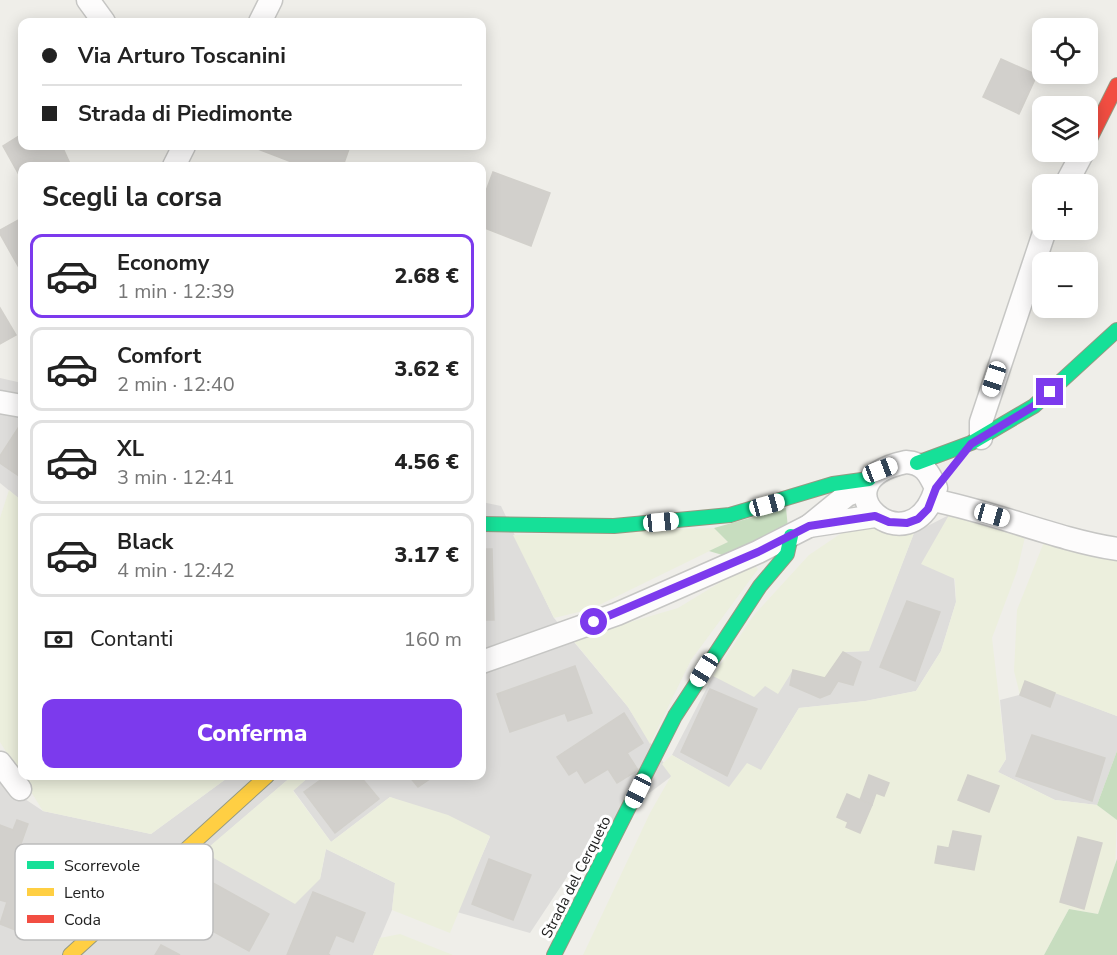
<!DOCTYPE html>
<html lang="it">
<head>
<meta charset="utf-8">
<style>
	body { margin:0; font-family:"Nunito Sans",sans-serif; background:#f2f2f2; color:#222; height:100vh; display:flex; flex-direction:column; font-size:22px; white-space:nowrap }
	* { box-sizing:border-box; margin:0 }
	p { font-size:20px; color:#767676 }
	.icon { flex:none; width:33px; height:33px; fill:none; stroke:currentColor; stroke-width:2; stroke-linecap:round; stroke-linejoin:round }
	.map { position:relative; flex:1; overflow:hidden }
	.drawer { position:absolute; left:18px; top:162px; width:468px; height:618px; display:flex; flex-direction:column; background:#fff; border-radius:12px; box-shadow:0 3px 15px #0003 }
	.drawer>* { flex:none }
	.top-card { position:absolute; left:18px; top:18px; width:468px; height:132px; border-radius:12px; box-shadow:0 3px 15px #0003; display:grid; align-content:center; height:132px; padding:0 24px; background:#fff }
	.tools { position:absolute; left:1032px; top:18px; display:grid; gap:12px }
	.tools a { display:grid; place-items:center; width:66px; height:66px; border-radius:12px; background:#fff; box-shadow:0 3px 15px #0003; font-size:30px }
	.end { position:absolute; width:27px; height:27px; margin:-14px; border:8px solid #7c3aed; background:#fff; box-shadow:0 0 0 3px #fff }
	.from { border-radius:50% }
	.car { position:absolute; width:18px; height:36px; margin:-18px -9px; border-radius:8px; box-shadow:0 0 4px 2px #0007; background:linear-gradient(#fff 24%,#345 0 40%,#fff 0 76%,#345 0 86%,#fff 0) }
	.top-card b { display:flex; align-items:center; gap:21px; height:57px; font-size:22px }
	.top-card b+b { border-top:2px solid #e0e0e0 }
	.top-card i { width:15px; height:15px; background:#222 }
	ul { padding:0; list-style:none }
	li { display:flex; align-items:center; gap:18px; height:84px; margin:0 12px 9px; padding:0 12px; border:3px solid #e0e0e0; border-radius:12px }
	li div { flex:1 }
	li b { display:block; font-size:22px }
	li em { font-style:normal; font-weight:800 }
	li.current { border-color:#7c3aed }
	li>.icon { width:54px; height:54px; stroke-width:1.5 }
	h2 { padding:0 24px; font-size:27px; line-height:72px }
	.pay { display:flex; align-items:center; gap:15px; height:66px; padding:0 24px; font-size:22px }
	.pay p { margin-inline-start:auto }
	.cta { display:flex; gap:12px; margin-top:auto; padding:12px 24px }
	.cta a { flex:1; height:69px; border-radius:12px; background:#7c3aed; color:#fff; font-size:24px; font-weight:800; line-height:69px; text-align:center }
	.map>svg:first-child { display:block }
</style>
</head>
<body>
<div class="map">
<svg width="1117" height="955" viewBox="0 0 1117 955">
	<rect width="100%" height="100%" fill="#efeee9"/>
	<g fill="#dedddb">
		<polygon points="0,378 22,383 22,501 0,483"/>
		<polygon points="482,502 501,506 554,618 628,707 672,776 596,833 530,933 457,912 490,837 390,797 331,842 293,790 310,776 482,776"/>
		<polygon points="949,515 956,602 941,651 916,691 866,701 799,708 761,771 729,788 672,755 713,676 765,686 793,670 843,652 868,651 914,533"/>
		<polygon points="1025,681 1117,716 1117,751 1097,805 1055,800 998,772 1006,759 1000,700 1019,695"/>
		<polygon points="0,761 25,799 43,811 151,834 230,776 292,776 204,852 320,879 326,849 395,883 392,910 373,955 0,955"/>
	</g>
	<g fill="#ecefdd">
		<polygon points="9,490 22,501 22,776 230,776 151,834 43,811 0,742 0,518"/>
		<polygon points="949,515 1025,537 1017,571 992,638 1006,759 998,772 1055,800 1097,805 1117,820 1115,869 1098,914 1069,909 1044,955 583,955 650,813 671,776 662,764 672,755 729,787 747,763 761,770 799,708 865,701 916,691 941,651 956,602 955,579 921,564"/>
		<polygon points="873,524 914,533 869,651 843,652 825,678 793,670 778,694 765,686 754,697 713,676 754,615 809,555 852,526"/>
		<polygon points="714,528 728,542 591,609 554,618 513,535"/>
		<polygon points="1044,542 1117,557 1117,716 1025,682 1020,695 1014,671 1017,610"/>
		<polygon points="752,563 758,569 691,660 650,744 628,707 572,639 678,608"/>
		<polygon points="292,776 310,776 293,791 331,842 390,797 448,815 490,836 450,933 392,910 395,883 326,849 320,879 295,904 203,852"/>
		<polygon points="400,934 453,955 373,955 380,938"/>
	</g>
	<g fill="#c7ddbf">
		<polygon points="786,508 788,528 729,557 709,551 728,542 714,528"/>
		<polygon points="1117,751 1117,820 1097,805"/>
		<polygon points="1117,859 1117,955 1044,955 1069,909 1098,914"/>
	</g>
	<g fill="#d2d0cc" stroke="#d2d0cb" stroke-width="1.5">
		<polygon points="1001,59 1037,75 1019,114 983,97"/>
		<polygon points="22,134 22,146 62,146 71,166 22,166 22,180 3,146"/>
		<polygon points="259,146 350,146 343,166 302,166 258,149"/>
		<polygon points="493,172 550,193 531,246 482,227 482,202"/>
		<polygon points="22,218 22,273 0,234 0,230"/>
		<polygon points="0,308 16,335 0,344"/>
		<polygon points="22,422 22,478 0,463 0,456"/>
		<polygon points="482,549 492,549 494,620 482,620"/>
		<polygon points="907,601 940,612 915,681 880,667"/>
		<polygon points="843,652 861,662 853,685 838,681 830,694 820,698 790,685 793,670 825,678"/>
		<polygon points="575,666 592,713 568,721 565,713 510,732 497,694"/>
		<polygon points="1025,681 1055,693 1050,707 1020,695"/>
		<polygon points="710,689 757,709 727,776 681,752"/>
		<polygon points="624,713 643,743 627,753 638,770 617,783 608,769 585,783 577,770 569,775 557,757"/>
		<polygon points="1032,735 1105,758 1092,801 1016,776"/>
		<polygon points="869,775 889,783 884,796 876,793 872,805 860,800"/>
		<polygon points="968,775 999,786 989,812 958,800"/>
		<polygon points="326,776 360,776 379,799 335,833 304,792"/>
		<polygon points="409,776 434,776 418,787"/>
		<polygon points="847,794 872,805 860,833 846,827 848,822 837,817"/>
		<polygon points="17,820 28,824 17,855 48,867 23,933 0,924 7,902 0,900 0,825 13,830"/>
		<polygon points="953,831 981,836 974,870 935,863 938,846 949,848"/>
		<polygon points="1078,837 1102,843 1084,909 1060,902"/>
		<polygon points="489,859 531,875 513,920 472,904"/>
		<polygon points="204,878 269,914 249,951 183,915"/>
		<polygon points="313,892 365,913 353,942 336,935 328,954 330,955 287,955"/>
		<polygon points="161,945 180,955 155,955"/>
	</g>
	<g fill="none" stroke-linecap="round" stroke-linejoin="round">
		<defs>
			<g id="street">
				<polyline points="88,0 104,22"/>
				<polyline points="260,22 271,0"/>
				<polyline points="174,166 184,146"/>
				<polyline points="1066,184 1083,152"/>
				<polyline points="0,402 22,406"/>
				<polyline points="981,438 981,422 1045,230"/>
				<path d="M 906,462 C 924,463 929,473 936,488 C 911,573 810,482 906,462 Z"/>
				<path d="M 932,500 C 995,512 1054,539 1117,549"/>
				<polyline points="809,526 875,516"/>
				<polyline points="482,662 617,614 758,552 809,526 847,495 865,488"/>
				<polyline points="0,763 20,789"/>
			</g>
			<g id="fast">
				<polyline points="917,463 971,443 1034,406 1117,330"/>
				<polyline points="482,524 614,526 730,515 833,484 869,479"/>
				<polyline points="554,955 675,716 760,586 787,554 791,536"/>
			</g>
			<polyline id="slow" points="70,955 267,776"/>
			<polyline id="jam" points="1088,143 1117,85"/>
		</defs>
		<use href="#street" stroke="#c6c6c4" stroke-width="25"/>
		<use href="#fast" stroke="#949981" stroke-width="16"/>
		<use href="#slow" stroke="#949981" stroke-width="16"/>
		<use href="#jam" stroke="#949981" stroke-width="16"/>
		<use href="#street" stroke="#fdfcfc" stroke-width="22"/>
		<use href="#fast" stroke="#16e098" stroke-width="14"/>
		<use href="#slow" stroke="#ffcf43" stroke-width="14"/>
		<use href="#jam" stroke="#f24e42" stroke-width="14"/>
	</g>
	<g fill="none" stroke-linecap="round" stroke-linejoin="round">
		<polyline stroke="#7c3aed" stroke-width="8" points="594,622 758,552 809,526 875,516 889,522 907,523 918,519 928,509 936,488 971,444 1034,406 1050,392"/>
	</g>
	<g text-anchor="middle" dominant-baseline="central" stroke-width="6" stroke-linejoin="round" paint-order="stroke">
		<g font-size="15" fill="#212121" stroke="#fff">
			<text transform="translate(576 877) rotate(-63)">Strada del Cerqueto</text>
		</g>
	</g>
	<rect x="15" y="844" width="198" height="96" rx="9" fill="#fff" stroke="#bcbcbc" stroke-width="1.5"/>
	<rect x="27" y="861" width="27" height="8" fill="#16e098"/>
	<rect x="27" y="888" width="27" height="8" fill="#ffcf43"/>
	<rect x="27" y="915" width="27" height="8" fill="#f24e42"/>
	<g font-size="16" fill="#212121">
		<text x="64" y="871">Scorrevole</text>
		<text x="64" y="898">Lento</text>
		<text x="64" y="925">Coda</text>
	</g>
</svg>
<div class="tools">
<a><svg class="icon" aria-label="locate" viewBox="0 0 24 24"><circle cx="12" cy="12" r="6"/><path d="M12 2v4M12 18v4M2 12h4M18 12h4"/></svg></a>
<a><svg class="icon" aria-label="layers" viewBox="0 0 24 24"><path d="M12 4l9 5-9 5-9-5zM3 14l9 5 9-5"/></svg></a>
<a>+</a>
<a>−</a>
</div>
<i class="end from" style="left:594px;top:622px"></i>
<i class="end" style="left:1050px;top:392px"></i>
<i class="car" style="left:994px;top:379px;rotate:198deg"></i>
<i class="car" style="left:880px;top:470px;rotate:69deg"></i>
<i class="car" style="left:767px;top:505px;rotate:75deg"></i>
<i class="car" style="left:992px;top:515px;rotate:106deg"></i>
<i class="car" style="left:661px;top:522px;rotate:84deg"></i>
<i class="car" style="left:704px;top:670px;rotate:212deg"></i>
<i class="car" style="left:638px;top:791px;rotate:206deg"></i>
<div class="top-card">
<b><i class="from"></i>Via Arturo Toscanini</b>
<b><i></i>Strada di Piedimonte</b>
</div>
<section class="drawer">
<h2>Scegli la corsa</h2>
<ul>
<li class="current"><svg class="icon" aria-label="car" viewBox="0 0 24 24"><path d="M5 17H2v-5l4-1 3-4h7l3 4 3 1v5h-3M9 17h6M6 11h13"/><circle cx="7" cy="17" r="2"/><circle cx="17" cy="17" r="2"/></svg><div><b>Economy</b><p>1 min · 12:39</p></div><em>2.68 €</em></li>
<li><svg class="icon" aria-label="car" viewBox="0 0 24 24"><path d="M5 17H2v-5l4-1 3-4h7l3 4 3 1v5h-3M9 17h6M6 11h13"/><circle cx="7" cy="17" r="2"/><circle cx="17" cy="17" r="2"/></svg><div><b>Comfort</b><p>2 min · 12:40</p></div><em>3.62 €</em></li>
<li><svg class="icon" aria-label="car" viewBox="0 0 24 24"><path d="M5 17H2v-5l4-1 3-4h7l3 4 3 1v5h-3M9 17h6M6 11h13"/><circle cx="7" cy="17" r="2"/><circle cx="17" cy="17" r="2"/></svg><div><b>XL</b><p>3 min · 12:41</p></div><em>4.56 €</em></li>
<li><svg class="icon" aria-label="car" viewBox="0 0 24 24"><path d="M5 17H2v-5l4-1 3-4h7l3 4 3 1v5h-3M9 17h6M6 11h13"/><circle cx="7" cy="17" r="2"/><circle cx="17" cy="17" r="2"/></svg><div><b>Black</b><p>4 min · 12:42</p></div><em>3.17 €</em></li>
</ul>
<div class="pay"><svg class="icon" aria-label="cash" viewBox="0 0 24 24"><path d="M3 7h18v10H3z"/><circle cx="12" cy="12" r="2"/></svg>Contanti<p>160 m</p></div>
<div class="cta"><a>Conferma</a></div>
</section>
</div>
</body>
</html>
